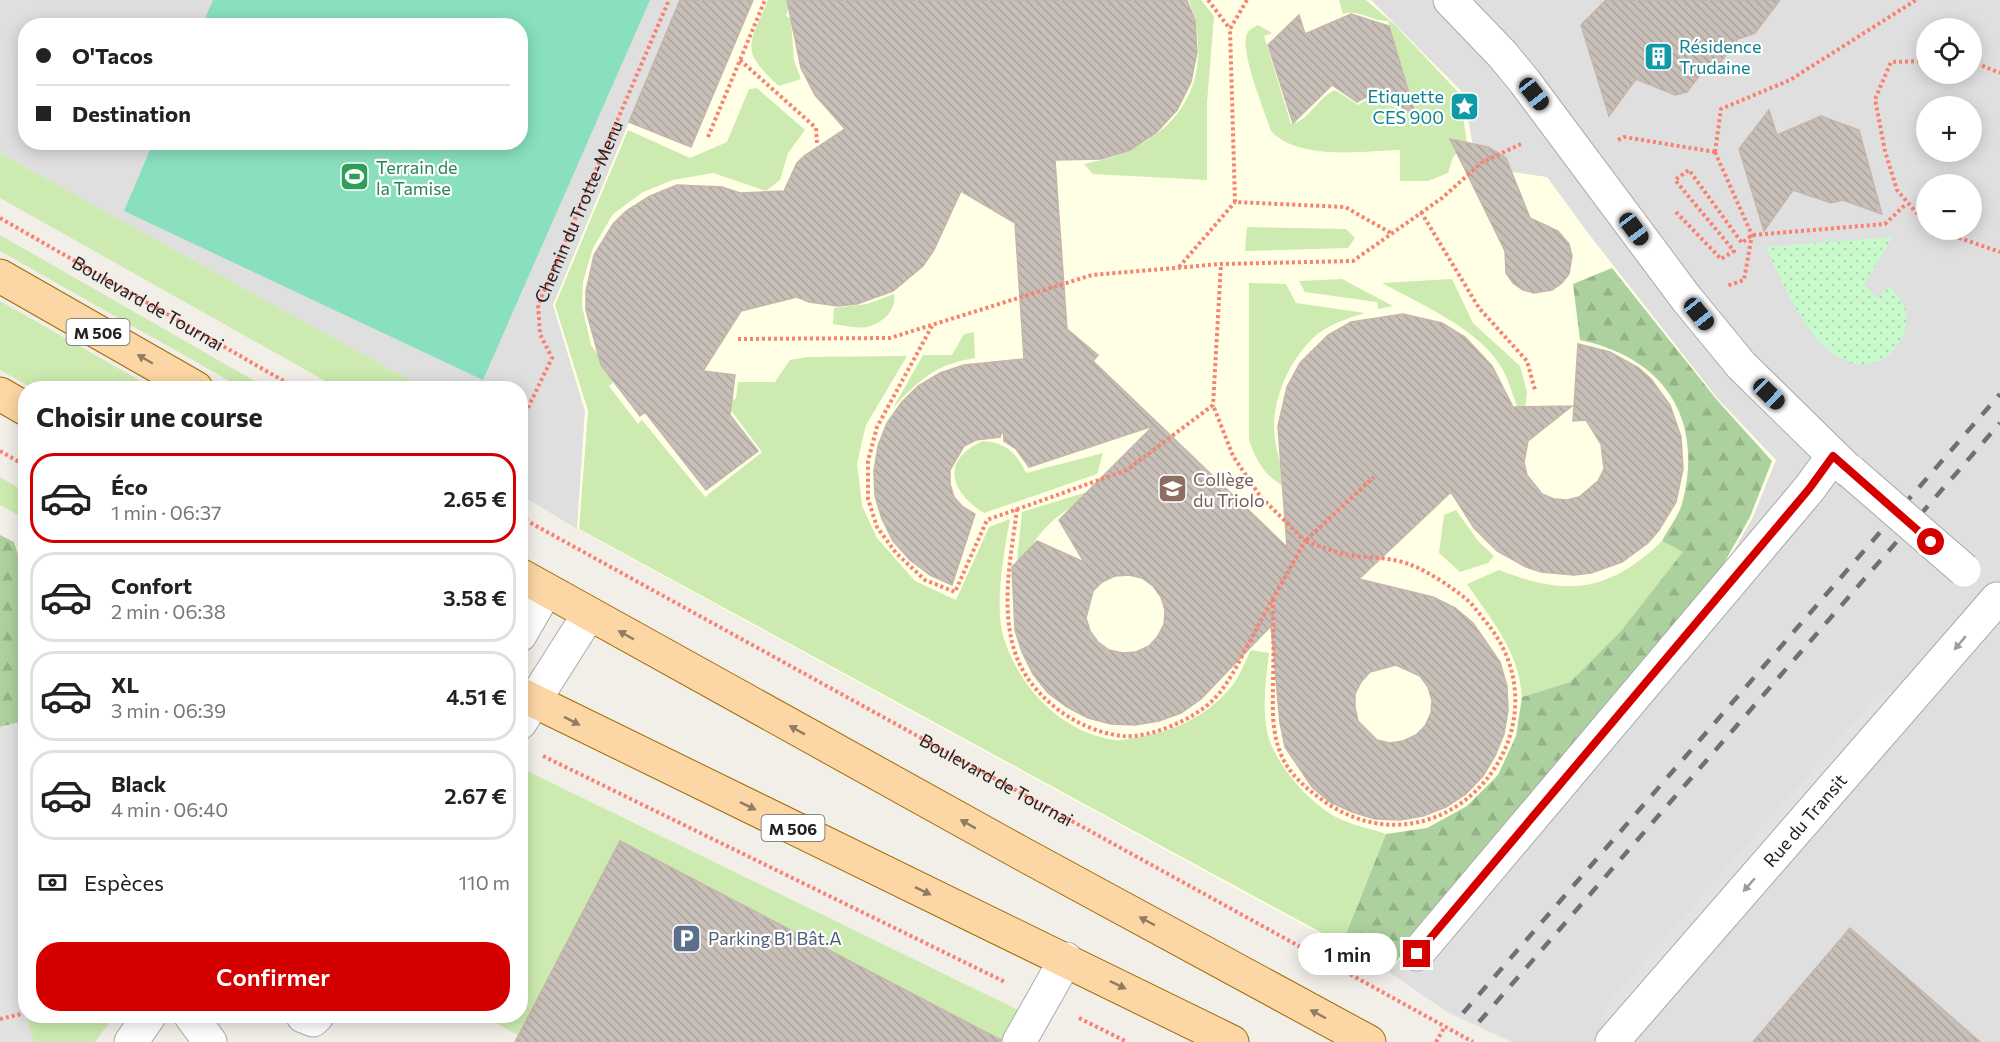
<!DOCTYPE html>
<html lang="fr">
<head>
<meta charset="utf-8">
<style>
	body { margin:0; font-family:Commissioner,sans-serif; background:#f6f6f6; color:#222; height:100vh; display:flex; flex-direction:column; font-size:22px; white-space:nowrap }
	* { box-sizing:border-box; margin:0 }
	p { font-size:20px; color:#767676 }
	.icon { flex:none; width:33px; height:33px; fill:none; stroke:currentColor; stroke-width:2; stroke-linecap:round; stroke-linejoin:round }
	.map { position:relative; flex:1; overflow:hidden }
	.side { position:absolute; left:18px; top:381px; width:510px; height:642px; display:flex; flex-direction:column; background:#fff; border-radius:24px; box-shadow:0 3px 15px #0003 }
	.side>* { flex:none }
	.top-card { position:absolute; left:18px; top:18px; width:510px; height:132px; border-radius:24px; box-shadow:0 3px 15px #0003; display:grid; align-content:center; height:132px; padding:0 18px; background:#fff }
	.controls { position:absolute; left:1916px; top:18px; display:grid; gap:12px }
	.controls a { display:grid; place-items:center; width:66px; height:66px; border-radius:50%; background:#fff; box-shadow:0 3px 15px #0003; font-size:30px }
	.end { position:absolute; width:27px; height:27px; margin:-14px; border:8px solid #d40000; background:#fff; box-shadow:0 0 0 3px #fff }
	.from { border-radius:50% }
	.bubble { position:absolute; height:42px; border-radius:21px; background:#fff; box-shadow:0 3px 15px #0003; font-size:20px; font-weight:600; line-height:42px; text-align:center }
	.car { position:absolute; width:18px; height:36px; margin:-18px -9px; border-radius:8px; box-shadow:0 0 4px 2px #0007; background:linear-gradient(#222 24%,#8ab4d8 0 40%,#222 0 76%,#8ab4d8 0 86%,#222 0) }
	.top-card b { display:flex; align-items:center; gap:21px; height:57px; font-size:22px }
	.top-card b+b { border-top:2px solid #e0e0e0 }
	.top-card i { width:15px; height:15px; background:#222 }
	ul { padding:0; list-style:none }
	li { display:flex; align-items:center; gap:18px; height:90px; margin:0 12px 9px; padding:0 6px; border:3px solid #e0e0e0; border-radius:24px }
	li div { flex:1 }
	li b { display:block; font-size:22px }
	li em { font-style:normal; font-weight:600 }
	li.active { border-color:#d40000 }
	li>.icon { width:54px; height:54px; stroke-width:1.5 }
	h2 { padding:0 18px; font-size:27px; line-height:72px }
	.pay { display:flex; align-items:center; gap:15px; height:66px; padding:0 18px; font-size:22px }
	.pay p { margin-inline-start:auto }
	.primary-button { display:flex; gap:12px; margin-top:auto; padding:12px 18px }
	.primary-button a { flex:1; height:69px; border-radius:24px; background:#d40000; color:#fff; font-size:24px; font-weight:600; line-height:69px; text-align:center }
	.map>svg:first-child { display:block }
</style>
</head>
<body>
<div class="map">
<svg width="2000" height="1042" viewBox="0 0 2000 1042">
	<defs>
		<pattern id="forest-firs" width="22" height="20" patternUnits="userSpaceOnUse" patternTransform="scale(1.5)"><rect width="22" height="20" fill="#add19e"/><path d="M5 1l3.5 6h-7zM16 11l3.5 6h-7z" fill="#95b388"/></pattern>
		<pattern id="park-dots" width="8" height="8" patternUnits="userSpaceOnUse" patternTransform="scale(1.5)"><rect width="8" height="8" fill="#c8facc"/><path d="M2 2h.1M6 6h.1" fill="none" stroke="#acd6af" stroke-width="1.8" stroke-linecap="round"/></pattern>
		<pattern id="building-back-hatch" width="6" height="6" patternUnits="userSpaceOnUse" patternTransform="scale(1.5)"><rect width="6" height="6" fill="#c7bfb8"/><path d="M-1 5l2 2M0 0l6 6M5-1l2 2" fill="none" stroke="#aba49e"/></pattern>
	</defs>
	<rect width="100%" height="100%" fill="#f2efe9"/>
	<path fill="#e0dfdf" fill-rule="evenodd" d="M 0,0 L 2000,0 L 2000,1042 L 1512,1042 L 1447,1012 L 1389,972 L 577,529 L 521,495 L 520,388 L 424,388 L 0,153 ZM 26,26 L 520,26 L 520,142 L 26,142 ZM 1926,28 L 1971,28 L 1971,74 L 1926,74 ZM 1926,106 L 1971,106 L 1971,152 L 1926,152 ZM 1926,184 L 1971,184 L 1971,230 L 1926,230 Z"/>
	<polygon fill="#ffffe5" points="680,0 1371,0 1463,93 1473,146 1506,171 1547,177 1591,237 1718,399 1776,460 1753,517 1716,582 1389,972 577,529 585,411 553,305"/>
	<g fill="#cdebb0">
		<path d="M 768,0 L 791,0 L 786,16 L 791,19 L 794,61 L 801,79 L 779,86 C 739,50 749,45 768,0 Z"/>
		<path d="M 1189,0 L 1201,0 L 1214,16 L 1207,103 L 1207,180 L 1093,174 L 1084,164 C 1171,148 1220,88 1189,0 Z"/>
		<path d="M 1339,0 L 1366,0 L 1395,25 L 1460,94 L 1467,144 L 1453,157 L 1448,173 L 1428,181 L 1400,181 L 1400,150 C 1363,151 1299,161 1271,131 C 1265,112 1239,50 1247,34 C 1249,29 1254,28 1258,25 L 1272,33 L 1264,36 L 1291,124 C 1309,121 1318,97 1335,90 L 1358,105 L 1371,97 L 1403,111 L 1413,104 L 1388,21 C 1372,22 1359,9 1343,14 Z"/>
		<path d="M 757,88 L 805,130 L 788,153 L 780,180 L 766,191 L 713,173 L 673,180 L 643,192 L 613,214 L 593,248 L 583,282 L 582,306 L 591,345 L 616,380 L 609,386 L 638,424 L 642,420 L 705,497 L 762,452 L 727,405 L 736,398 L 738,382 L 775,382 L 790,360 L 807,357 L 907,356 L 866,425 L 857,463 L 862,506 L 877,538 L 915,581 L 956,600 L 989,527 L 1010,519 C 1004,553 993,608 1005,642 C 1022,690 1063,733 1115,740 C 1122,741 1131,738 1138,737 C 1176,731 1207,716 1232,686 C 1240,676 1245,661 1251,650 L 1269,653 C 1266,679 1262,705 1267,731 C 1273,763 1312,807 1342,820 C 1356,826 1372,829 1386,834 L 1342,944 L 579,529 L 588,411 L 555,305 L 628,130 L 690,158 L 727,142 L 749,89 Z"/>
		<polygon points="0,153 424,388 338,388 0,198"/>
		<polygon points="1247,227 1346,229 1355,238 1348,248 1245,251"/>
		<polygon points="0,235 267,388 242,388 0,251"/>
		<polygon points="1342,279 1393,306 1378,309 1377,302 1305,292 1299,281"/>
		<path d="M 1452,279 L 1473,323 L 1520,366 L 1527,392 L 1524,419 C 1514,404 1512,388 1504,372 C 1484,331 1420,304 1382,283 Z"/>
		<path d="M 1249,283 L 1286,284 L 1296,303 L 1365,313 C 1348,318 1333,323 1319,333 C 1293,353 1274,394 1274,426 C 1274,447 1282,469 1289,489 C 1266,478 1257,463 1249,440 Z"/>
		<path d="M 894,294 C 897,310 883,323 867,327 C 857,329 843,325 833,324 L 834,308 L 867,304 Z"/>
		<polygon points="0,301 153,388 32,388 0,370"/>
		<path d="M 974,332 L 975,358 C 936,364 919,380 893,408 L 923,355 L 952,355 L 964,334 Z"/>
		<path d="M 983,441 C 1006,443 1016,452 1026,473 L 1103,453 L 1097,474 L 984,513 C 950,492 940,460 983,441 Z"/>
		<polygon points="0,477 25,492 25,519 0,505"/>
		<path d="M 1087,492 L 1087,500 C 1051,514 1036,537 1016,570 L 1022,512 Z"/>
		<polygon points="1456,510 1478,541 1494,556 1488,563 1460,572 1439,553 1444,515"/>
		<path d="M 1662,541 L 1684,552 L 1620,632 L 1570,682 L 1522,697 C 1519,651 1492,621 1467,584 L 1499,570 C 1568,597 1609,592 1662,541 Z"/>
		<polygon points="521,768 1018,1010 1003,1041 620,841 518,1035 488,1019 467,1016 520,1016"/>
		<polygon points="27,1016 114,1016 95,1042 33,1042"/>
	</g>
	<g fill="url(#forest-firs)">
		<path d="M 1612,268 L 1717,400 L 1772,461 L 1750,517 L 1714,581 L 1389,970 L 1342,944 L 1386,834 L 1427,828 L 1467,806 L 1498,775 L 1516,736 L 1522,697 L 1570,682 L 1620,632 L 1683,552 L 1662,541 C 1668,529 1678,517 1682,504 C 1705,418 1664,358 1580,340 L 1573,284 Z"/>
		<polygon points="0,535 14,542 26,580 25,721 0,727"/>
	</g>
	<path fill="url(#park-dots)" d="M 1893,237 L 1864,284 L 1877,298 L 1890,286 C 1893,290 1898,295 1901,300 C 1918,328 1892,366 1860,365 C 1854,365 1844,360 1839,357 C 1806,341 1781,279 1766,247 Z"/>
	<polygon fill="#88e0be" points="213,0 650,0 483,380 124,211 153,143 520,142 520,26 202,25"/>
	<g fill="#e2e2e2">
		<polygon points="1881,691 1900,693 1607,1028 1602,1010"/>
		<polygon points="25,721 26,999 23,1000 33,1042 0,1042 0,727"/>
	</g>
	<g fill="url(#building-back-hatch)" stroke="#c4b6ab" stroke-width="1.5" fill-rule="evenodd">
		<polygon points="680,0 753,0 691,147 629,122"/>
		<path d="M 787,0 L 1187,0 L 1195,21 L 1197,52 L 1191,82 L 1177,110 L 1156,133 L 1130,150 L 1101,159 L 1055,160 L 1067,329 L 1098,355 L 1093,361 L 1287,547 L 1278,426 L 1287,387 L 1300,363 L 1328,335 L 1351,322 L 1403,314 L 1442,323 L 1465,337 L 1492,366 L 1513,407 L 1572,406 L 1528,441 L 1524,462 L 1527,475 L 1542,494 L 1554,499 L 1567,500 L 1579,497 L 1598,481 L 1604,469 L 1601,444 L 1586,420 L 1573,421 L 1578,344 L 1610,352 L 1639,368 L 1651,379 L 1670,405 L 1681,437 L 1683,469 L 1676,502 L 1659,530 L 1648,543 L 1622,562 L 1591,573 L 1574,575 L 1541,572 L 1526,567 L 1497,551 L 1474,528 L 1451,492 L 1359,579 L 1433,597 L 1455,608 L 1473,623 L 1500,662 L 1507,686 L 1508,710 L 1504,734 L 1495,756 L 1483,776 L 1466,794 L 1446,807 L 1423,816 L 1400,820 L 1375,819 L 1352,812 L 1330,802 L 1312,787 L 1285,747 L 1280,723 L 1271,626 L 1201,699 L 1181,713 L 1159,721 L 1135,725 L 1111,724 L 1088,718 L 1067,707 L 1048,693 L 1033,674 L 1022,652 L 1015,630 L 1012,567 L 1037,541 L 1084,562 L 1059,520 L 1153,426 L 1029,467 L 1016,449 L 1004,441 L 1003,429 L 1000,437 L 976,440 L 964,446 L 950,470 L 950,484 L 954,497 L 963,507 L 975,514 L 952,585 L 930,575 L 910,560 L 893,541 L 882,519 L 875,496 L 874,471 L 878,446 L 887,423 L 901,403 L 918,386 L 940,373 L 964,365 L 1024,359 L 1015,223 L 961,191 L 934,250 L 923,266 L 893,291 L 857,304 L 838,306 L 809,302 L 797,297 L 741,311 L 703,371 L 735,375 L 730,415 L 758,451 L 706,490 L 645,412 L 640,416 L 601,365 L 586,310 L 586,291 L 594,255 L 613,224 L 626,211 L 650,196 L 677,185 L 722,187 L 740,193 L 784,191 L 797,163 L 804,156 L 845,129 L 815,95 L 801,68 ZM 1129,575 L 1142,578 L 1153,586 L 1161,597 L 1165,610 L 1164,624 L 1158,636 L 1149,646 L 1136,652 L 1123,653 L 1109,650 L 1098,642 L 1090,631 L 1086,618 L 1093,591 L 1102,582 L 1115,576 ZM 1396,665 L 1420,676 L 1428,687 L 1432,700 L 1431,713 L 1425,726 L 1416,735 L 1403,741 L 1390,743 L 1377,740 L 1358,721 L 1355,707 L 1355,694 L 1361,682 L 1370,672 Z"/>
		<polygon points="1606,0 1780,0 1755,33 1738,39 1720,63 1706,67 1687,92 1675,95 1636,79 1609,116 1581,25"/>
		<polygon points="1351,14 1389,26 1415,113 1370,95 1357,102 1332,85 1293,123 1268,45 1299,15 1305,34"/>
		<polygon points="1769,110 1777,135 1821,116 1859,130 1882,214 1843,200 1831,203 1793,190 1764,231 1739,149"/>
		<polygon points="1450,139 1488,147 1506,158 1530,218 1558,231 1569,244 1572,256 1569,274 1562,283 1552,290 1534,293 1523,290 1513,283 1506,273 1505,251"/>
		<polygon points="620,841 1001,1040 1000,1042 515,1042"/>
		<polygon points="1850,928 1980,1042 1753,1042"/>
	</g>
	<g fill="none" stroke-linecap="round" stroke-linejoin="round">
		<defs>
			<g id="minor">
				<polyline points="1450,0 1502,54 1525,82 1686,298 1741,365 1849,471"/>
				<polyline points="520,635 546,590"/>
				<polyline points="520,723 589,614"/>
				<polyline points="1417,954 1809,489 1833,456"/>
				<polyline points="191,1016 210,1042"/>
				<polyline points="303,1016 313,1020 317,1016"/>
				<polyline points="131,1042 149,1016"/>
				<polyline points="1019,1042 1066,959"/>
				<path id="s4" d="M 1612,1042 L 1997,599"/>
			</g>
			<g id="major">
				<polyline points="0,276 196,388"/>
				<polyline points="0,394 26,409"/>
				<polyline points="520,575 1019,852 1369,1042"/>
				<polyline points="520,694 1232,1042"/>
			</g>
		</defs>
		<use href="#minor" stroke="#a9a9a9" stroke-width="35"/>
		<use href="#major" stroke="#a06b00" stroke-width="35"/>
		<g stroke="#fa8072" stroke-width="4" stroke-dasharray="3 3" stroke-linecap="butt">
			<polyline points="1208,0 1230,29"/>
			<polyline points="1247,0 1230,29 1235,202 1345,207 1391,233"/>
			<polyline points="740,60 816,128 817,143"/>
			<polyline points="1926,61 1891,62 1875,99 1885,151 1897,190 1926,224"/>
			<polyline points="1971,61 2000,73"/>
			<polyline points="708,137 765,0"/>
			<polyline points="1618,140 1624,137 1715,152"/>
			<polyline points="1715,152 1721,109 1790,80 1916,0"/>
			<polyline points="1715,152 1752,235 1744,280 1727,286"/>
			<polyline points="1421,212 1479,308 1527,361 1535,390"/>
			<polyline points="1676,212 1721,259 1734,251 1675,180 1689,170 1742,243 1752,235 1885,224 1906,204"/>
			<path id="s1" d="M 0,218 L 296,388"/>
			<polyline points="1936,230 2000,252"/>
			<polyline points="1179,267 1235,202"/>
			<polyline points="932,326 877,427 868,461 868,499 877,527 896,553 925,580 955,592 987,520 1127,470 1213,405 1221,264"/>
			<polyline points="738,339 890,338 1092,275 1221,264 1353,261 1442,198 1481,163 1521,144"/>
			<path id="s2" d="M 520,424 L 552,358 L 540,334 L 538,305 L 669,0"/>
			<polyline points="0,451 26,466"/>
			<path d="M 1017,509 C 1011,557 999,611 1017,658 C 1033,699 1080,732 1123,736 C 1151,738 1195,719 1214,699 C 1231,681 1239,661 1250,641 C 1268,607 1287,574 1305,541 L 1260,496 L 1233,456 L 1213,405"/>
			<path id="s3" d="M 520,517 L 1473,1042"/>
			<path d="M 1273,599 C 1273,627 1274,654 1273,681 C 1273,706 1271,728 1280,752 C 1288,774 1307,789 1325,802 C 1444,883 1575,730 1486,622 C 1479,614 1473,604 1465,598 C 1453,588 1426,570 1411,565 C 1393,557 1368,558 1348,555 C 1334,552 1319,546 1305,541 L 1374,477"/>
			<polyline points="543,756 1005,982"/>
			<polyline points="1079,1018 1127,1042"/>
			<polyline points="0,1019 26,1013"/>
			<polyline points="1436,1042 1444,1028"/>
		</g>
		<use href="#minor" stroke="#fff" stroke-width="33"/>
		<use href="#major" stroke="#fcd6a4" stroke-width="33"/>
		<g stroke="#707070" stroke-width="4.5" stroke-dasharray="12 12" stroke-linecap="butt">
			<polyline points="1463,1013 2000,394"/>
			<polyline points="1479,1022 2000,423"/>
		</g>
		<defs>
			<polyline id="minor-bridge" points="1850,471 1964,570"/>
		</defs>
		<use href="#minor-bridge" stroke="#a9a9a9" stroke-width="35" stroke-linecap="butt"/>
		<use href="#minor-bridge" stroke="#fff" stroke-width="33"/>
	</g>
	<defs><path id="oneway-solid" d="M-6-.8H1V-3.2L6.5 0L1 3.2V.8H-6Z" transform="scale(1.5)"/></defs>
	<g fill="#8f7c63">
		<use href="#oneway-solid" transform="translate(145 359) rotate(-150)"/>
		<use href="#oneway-solid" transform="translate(626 635) rotate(-151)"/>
		<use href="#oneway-solid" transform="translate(572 721) rotate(27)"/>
		<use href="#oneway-solid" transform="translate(797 730) rotate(-151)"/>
		<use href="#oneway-solid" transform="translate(748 806) rotate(26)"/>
		<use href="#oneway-solid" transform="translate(968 824) rotate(-151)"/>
		<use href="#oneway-solid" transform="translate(923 891) rotate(26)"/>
		<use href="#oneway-solid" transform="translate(1147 921) rotate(-152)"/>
		<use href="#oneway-solid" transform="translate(1118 985) rotate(26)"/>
		<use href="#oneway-solid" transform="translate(1318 1014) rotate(-152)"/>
	</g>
	<g fill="#9c9c9c">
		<use href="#oneway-solid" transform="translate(1960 643) rotate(130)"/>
		<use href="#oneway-solid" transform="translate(1749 885) rotate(131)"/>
	</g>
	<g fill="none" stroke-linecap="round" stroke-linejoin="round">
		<polyline stroke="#d40000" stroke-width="8" points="1417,954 1809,489 1833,456 1931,542"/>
	</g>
	<defs>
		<symbol id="building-square" viewBox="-11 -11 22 22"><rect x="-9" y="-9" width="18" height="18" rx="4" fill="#0f9aa8" stroke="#fff"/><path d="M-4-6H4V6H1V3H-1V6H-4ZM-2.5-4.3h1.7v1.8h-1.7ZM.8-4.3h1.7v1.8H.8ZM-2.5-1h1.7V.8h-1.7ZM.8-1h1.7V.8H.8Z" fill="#fff"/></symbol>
		<symbol id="sight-square" viewBox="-11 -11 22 22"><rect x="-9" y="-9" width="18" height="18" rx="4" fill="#0f9aa8" stroke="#fff"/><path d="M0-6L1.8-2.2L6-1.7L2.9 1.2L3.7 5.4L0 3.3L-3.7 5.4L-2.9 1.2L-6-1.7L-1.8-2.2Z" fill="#fff"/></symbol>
		<symbol id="stadium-square" viewBox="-11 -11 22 22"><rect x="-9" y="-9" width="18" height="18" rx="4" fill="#2e9e5b" stroke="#fff"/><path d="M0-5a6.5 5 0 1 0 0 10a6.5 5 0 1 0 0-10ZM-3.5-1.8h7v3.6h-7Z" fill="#fff"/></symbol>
		<symbol id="school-square" viewBox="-11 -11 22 22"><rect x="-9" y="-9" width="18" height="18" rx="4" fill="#8d6e63" stroke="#fff"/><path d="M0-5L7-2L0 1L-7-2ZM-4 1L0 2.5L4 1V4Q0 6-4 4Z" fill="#fff"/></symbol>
		<symbol id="parking-square" viewBox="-11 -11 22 22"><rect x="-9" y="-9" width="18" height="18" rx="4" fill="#5c6f8a" stroke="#fff"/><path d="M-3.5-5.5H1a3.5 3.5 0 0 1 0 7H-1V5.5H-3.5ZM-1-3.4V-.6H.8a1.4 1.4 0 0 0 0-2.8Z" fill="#fff"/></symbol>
	</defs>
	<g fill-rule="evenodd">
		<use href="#building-square" x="1642" y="40" width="33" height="33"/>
		<use href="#sight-square" x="1448" y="90" width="33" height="33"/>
		<use href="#stadium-square" x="338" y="160" width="33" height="33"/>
		<use href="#school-square" x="1156" y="472" width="33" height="33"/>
		<use href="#parking-square" x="670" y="922" width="33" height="33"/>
	</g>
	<g text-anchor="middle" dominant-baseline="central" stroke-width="4.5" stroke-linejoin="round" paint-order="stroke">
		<g fill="#fff" stroke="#646464" stroke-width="1.5">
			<rect x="66.5" y="319" width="63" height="26" rx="4.5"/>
			<rect x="761.5" y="815" width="63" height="26" rx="4.5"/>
		</g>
		<g font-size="16" font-weight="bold" fill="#222">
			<text x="98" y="332">M 506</text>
			<text x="793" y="828">M 506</text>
		</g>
		<g font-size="18" fill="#0d838f" stroke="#fff" text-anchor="start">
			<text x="1679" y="46">Résidence<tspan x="1679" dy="21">Trudaine</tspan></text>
			<text x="1444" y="96" text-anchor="end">Etiquette<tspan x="1444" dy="21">CES 900</tspan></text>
		</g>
		<g font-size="18" fill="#27864d" stroke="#fff" text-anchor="start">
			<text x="376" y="167">Terrain de<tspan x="376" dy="21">la Tamise</tspan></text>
		</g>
		<g font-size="18" fill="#222" stroke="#fff">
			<text stroke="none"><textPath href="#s2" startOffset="231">Chemin du Trotte-Menu</textPath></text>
			<text stroke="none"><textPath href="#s1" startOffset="171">Boulevard de Tournai</textPath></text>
			<text stroke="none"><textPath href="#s3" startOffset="544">Boulevard de Tournai</textPath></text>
			<text stroke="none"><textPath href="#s4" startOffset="294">Rue du Transit</textPath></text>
		</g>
		<g font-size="18" fill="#785e54" stroke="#fff" text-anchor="start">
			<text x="1193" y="479">Collège<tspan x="1193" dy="21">du Triolo</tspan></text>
		</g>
		<g font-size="18" fill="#4e5e75" stroke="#fff" text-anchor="start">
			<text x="708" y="938">Parking B1 Bât.A</text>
		</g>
	</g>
</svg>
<div class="controls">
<a><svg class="icon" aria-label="locate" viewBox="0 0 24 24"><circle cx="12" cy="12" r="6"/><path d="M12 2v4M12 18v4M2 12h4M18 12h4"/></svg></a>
<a>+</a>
<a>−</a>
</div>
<i class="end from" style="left:1931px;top:542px"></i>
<i class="end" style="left:1417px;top:954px"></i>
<div class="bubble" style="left:1298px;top:933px;width:99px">1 min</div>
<i class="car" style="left:1534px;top:94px;rotate:142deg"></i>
<i class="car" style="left:1634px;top:229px;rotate:143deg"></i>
<i class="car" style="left:1699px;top:314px;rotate:141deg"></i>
<i class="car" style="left:1769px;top:394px;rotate:134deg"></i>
<div class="top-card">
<b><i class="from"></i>O'Tacos</b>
<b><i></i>Destination</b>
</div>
<section class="side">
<h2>Choisir une course</h2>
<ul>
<li class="active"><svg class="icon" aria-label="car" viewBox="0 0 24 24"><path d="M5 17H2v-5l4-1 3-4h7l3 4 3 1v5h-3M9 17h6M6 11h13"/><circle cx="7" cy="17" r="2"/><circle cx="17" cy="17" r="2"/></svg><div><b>Éco</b><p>1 min · 06:37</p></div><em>2.65 €</em></li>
<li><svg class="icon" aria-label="car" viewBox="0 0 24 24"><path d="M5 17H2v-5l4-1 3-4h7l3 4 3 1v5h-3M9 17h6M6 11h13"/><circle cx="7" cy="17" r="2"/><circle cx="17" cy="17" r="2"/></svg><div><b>Confort</b><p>2 min · 06:38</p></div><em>3.58 €</em></li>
<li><svg class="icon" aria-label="car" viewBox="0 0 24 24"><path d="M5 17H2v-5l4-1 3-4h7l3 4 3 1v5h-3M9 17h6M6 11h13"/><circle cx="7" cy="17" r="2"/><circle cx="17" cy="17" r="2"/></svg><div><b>XL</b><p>3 min · 06:39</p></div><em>4.51 €</em></li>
<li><svg class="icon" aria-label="car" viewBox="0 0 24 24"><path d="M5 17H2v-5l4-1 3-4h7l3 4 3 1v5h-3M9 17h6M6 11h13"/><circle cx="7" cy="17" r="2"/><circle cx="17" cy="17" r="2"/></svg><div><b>Black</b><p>4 min · 06:40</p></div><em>2.67 €</em></li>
</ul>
<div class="pay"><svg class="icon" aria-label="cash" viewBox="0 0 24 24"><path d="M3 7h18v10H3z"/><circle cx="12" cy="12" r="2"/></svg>Espèces<p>110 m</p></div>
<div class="primary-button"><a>Confirmer</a></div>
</section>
</div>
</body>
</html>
